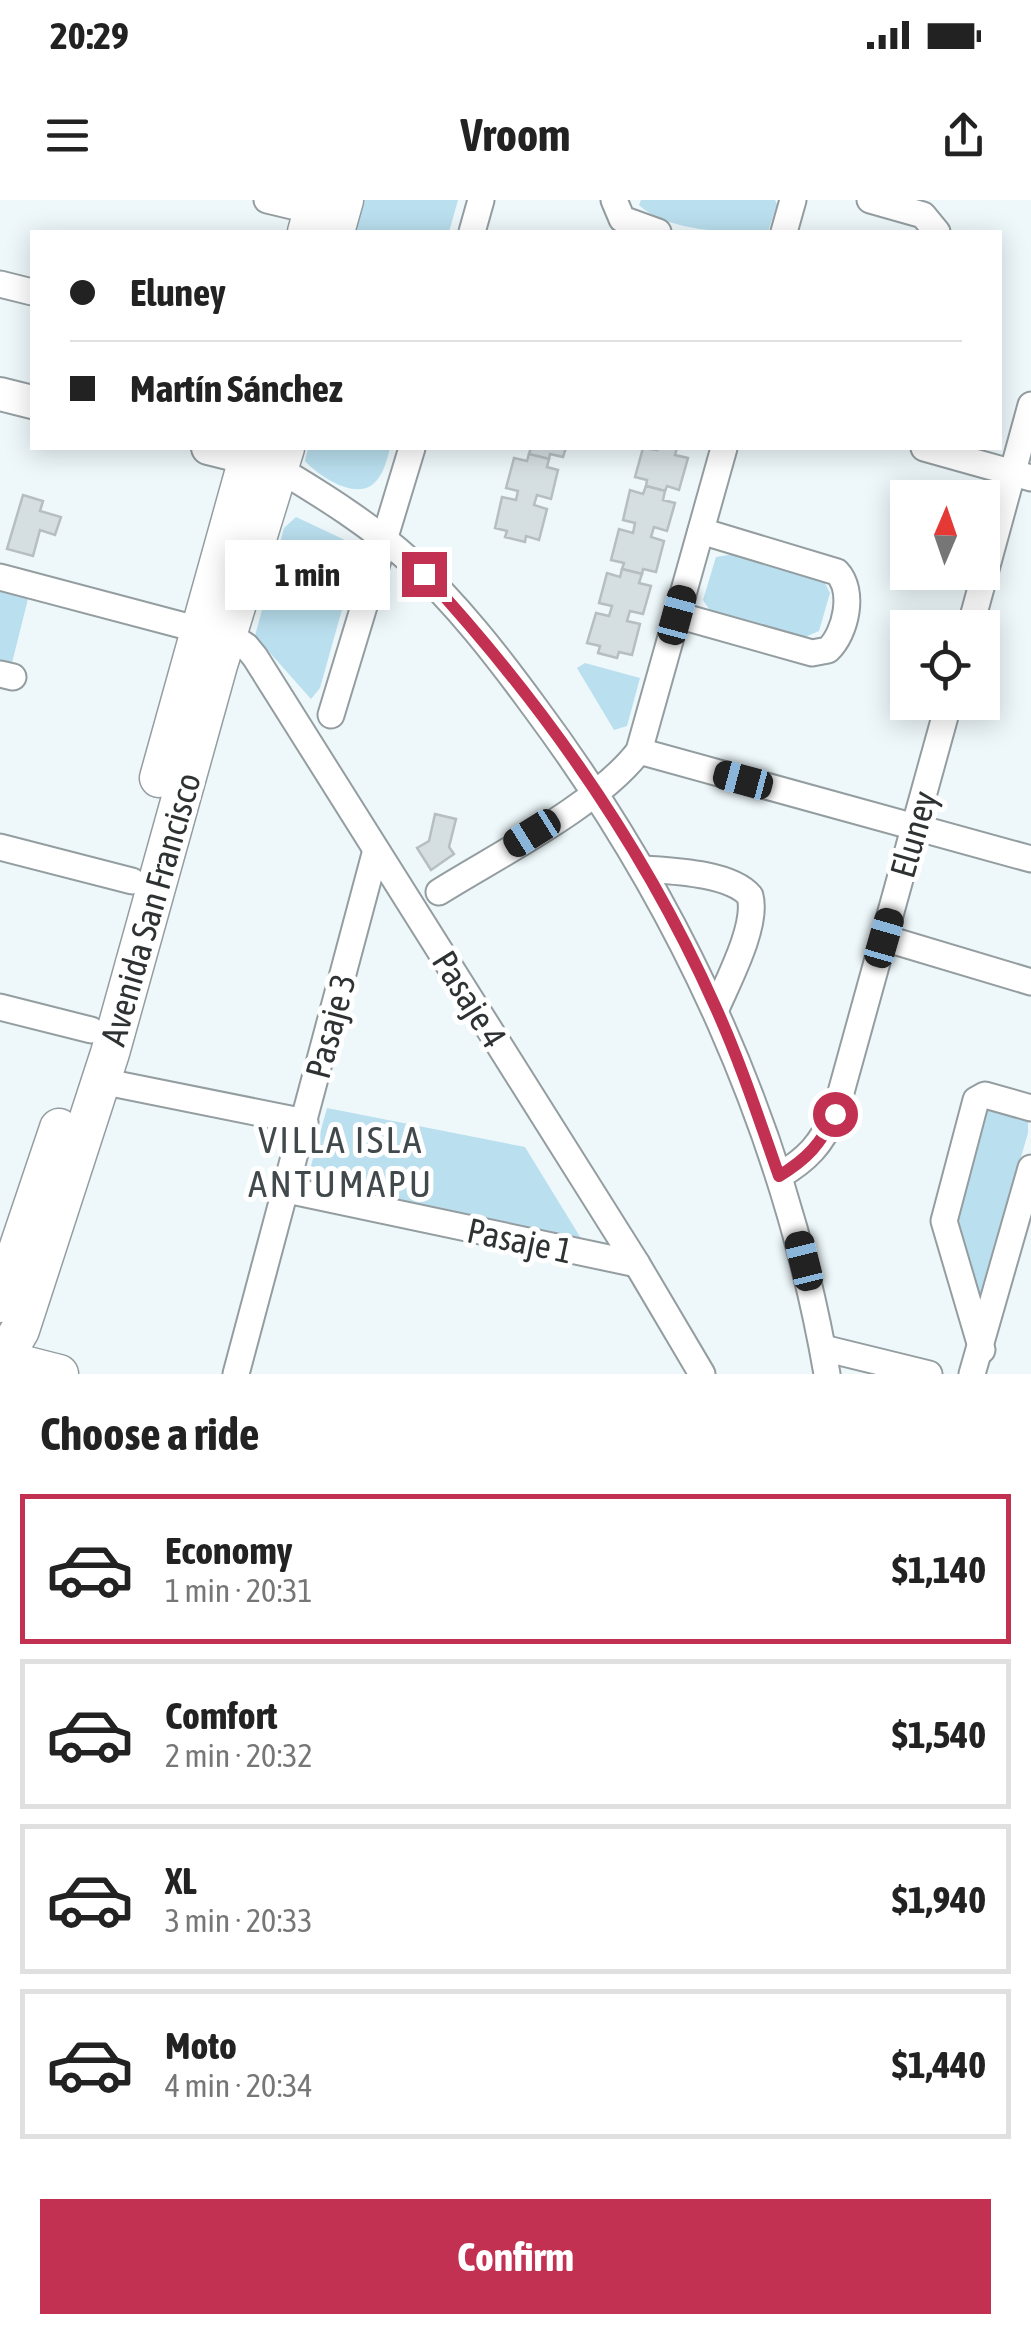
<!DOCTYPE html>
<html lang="en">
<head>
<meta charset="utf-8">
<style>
	body { margin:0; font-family:"Asap Condensed",sans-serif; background:#f6f6f6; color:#222; height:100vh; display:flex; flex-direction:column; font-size:38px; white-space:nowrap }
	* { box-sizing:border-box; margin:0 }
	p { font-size:32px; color:#767676 }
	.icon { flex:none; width:55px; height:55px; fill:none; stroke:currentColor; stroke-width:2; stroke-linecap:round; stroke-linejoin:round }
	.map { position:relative; height:1174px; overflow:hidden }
	.drawer { display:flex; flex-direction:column; background:#fff; flex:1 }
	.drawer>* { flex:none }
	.banner { position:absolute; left:30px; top:30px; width:972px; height:220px; border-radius:0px; box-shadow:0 5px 25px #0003; display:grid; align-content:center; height:220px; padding:0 40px; background:#fff }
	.needle { width:65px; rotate:2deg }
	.controls { position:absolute; left:890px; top:280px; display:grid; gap:20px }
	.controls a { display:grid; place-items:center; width:110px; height:110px; border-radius:0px; background:#fff; box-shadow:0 5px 25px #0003; font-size:50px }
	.end { position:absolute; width:45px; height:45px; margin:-22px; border:12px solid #c23151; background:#fff; box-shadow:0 0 0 5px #fff }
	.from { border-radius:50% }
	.bubble { position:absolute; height:70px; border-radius:0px; background:#fff; box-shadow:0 5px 25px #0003; font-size:32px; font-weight:700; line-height:70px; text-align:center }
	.car { position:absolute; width:30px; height:60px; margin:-30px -15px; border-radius:12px; box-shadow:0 0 8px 2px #0007; background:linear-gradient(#222 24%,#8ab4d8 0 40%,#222 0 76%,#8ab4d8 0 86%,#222 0) }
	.banner b { display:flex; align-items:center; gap:35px; height:95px; font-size:38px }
	.banner b+b { border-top:2px solid #e0e0e0 }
	.banner i { width:25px; height:25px; background:#222 }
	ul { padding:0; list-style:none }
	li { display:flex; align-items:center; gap:30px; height:150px; margin:0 20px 15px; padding:0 20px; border:5px solid #e0e0e0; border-radius:0px }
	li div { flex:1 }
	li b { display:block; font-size:38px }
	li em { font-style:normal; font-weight:700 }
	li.current { border-color:#c23151 }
	li>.icon { width:90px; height:90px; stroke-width:1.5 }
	h2 { padding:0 40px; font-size:45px; line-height:120px }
	.button { display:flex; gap:20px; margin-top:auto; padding:20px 40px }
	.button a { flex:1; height:115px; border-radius:0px; background:#c23151; color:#fff; font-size:40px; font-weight:700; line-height:115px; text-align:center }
	.status { display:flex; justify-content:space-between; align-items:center; height:70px; padding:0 50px; background:#fff; direction:ltr }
	.status svg { height:28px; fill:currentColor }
	header { display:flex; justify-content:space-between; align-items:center; height:130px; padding:0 40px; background:#fff; font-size:45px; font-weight:700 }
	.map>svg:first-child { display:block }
</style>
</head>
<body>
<div class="status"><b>20:29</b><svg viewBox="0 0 49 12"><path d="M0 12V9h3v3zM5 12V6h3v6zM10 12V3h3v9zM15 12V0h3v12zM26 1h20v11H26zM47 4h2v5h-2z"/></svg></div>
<header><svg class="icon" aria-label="menu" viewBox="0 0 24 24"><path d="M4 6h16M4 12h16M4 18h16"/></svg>Vroom<svg class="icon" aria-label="share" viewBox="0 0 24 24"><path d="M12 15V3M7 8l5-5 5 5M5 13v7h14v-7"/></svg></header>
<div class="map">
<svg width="1031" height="1174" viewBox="0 0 1031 1174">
	<rect width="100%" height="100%" fill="#eef8fb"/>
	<g fill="#badfee">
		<polygon points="363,0 458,0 449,32 354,32"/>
		<path d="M 641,0 L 775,0 L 777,4 L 768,32 C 731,33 667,32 639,5 Z"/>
		<path d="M 308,248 L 390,248 C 387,260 383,277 372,285 C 352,299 318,275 305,261 Z"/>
		<polygon points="296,317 345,340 357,356 320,488 311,499 255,436 284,328"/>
		<polygon points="734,354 822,377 830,393 819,431 803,438 711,412 703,400 716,357"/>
		<polygon points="0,383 30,391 10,471 0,468"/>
		<polygon points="585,463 640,478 627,526 614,530 577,468"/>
		<polygon points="988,907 1019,915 1028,922 1028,933 979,1101 953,1020 979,911"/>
		<polygon points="327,908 525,947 582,1040 307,980"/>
	</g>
	<g fill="#d5dee1" stroke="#b6bec2" stroke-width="2.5">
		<polygon points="531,248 530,248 566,248 563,257 550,254 549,259 529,254"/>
		<polygon points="643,248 657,250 657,248 677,248 675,255 688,258 679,290 667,286 665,291 646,286 647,280 635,277"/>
		<polygon points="529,254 549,259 547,267 558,270 551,299 537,295 534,305 547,309 539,340 526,336 525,342 505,337 507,331 495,328 502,297 516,300 518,291 506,288 514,258 527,261"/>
		<polygon points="646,286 665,291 663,300 675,303 667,331 654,327 651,337 664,341 656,372 643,369 642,374 622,369 624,363 611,360 619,329 633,333 635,323 623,320 630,290 643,294"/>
		<polygon points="23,295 43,301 40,311 61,317 55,335 40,330 33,356 7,349"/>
		<polygon points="622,369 642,374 639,383 651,386 643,414 630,411 627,421 640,424 632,455 619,452 617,458 598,453 600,446 587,443 596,413 609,416 612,406 599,403 607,373 620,377"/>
		<polygon points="435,614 456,619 449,647 454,654 431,670 417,648 429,641"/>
	</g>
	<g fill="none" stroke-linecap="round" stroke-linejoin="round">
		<defs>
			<g id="minor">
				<polyline points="267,0 313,11"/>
				<polyline points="614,0 622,19 658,32"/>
				<polyline points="870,0 923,15 937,32"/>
				<polyline points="472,32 481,0"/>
				<polyline points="784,32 793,0"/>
				<polyline points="0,84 32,92"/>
				<polyline points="924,248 1031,278"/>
				<path d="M 279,269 C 324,296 370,325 409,360 C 457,404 498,457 536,509 C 683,707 785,931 827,1174"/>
				<polyline points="0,377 200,430"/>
				<path d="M 677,415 L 812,453 L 828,450 C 846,433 855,391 837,372 L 701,331"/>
				<polyline points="970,428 1031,205"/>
				<polyline points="227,433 246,446 255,457 637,1064 702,1174"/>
				<polyline points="0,474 13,477"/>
				<polyline points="331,515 412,248"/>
				<polyline points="639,551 1031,659"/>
				<polyline points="0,647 132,681"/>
				<path d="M 644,669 C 672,671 731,673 750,696 C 758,725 728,781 716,809"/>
				<path d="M 439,692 C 498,655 598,605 639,551 L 724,248"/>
				<polyline points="884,738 1031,782"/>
				<polyline points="0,807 91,830"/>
				<polyline points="101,881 305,922"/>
				<path d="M 779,976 C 808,959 821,944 835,914 L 949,502"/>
				<polyline points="287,990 637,1064"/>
				<polyline points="823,1148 929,1174"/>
				<polyline points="982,1150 944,1021 976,900 985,895 1031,908"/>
				<polyline points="236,1174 376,650"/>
				<polyline points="972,1174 1031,968"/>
			</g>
			<g id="tertiary">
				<polyline points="0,194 32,202"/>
				<polyline points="208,248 248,258"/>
			</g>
			<g id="secondary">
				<polyline points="307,32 316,0"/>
				<polyline points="335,32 344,0"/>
				<polyline points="159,578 251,248"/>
				<polyline points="0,1103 59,928"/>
				<polyline points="0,1159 59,1174"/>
				<polyline points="0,1164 20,1130 110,853 218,465 285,248"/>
			</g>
		</defs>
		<use href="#minor" stroke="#949da0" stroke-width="29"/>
		<use href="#tertiary" stroke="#949da0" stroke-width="36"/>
		<use href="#secondary" stroke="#949da0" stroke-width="41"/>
		<use href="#minor" stroke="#fff" stroke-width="25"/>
		<use href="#tertiary" stroke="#fff" stroke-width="32"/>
		<use href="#secondary" stroke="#fff" stroke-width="38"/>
	</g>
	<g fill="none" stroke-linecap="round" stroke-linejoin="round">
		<path stroke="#c23151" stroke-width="12" d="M 424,374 C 541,501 644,647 715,806 C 740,861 759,919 779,976 C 807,959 821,944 835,914"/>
	</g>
	<g text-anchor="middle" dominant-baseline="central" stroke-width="10" stroke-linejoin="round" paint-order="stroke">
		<g font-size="35" fill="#2e3233" stroke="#fff">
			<text transform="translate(913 634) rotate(-74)">Eluney</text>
			<text transform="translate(150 709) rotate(-74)">Avenida San Francisco</text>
			<text transform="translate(470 799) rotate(58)">Pasaje 4</text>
			<text transform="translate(330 826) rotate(-75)">Pasaje 3</text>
			<text transform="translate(520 1040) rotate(12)">Pasaje 1</text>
		</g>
		<g font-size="38" letter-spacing="2.5" fill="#41494c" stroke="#fff">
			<text x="341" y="939">VILLA ISLA<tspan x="341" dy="44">ANTUMAPU</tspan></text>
		</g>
	</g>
</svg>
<div class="controls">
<a><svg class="needle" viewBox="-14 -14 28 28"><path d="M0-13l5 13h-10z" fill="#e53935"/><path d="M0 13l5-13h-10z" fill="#767676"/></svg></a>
<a><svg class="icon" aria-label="locate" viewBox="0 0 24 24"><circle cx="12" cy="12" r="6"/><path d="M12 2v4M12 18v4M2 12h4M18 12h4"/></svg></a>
</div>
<i class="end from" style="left:835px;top:914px"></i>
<i class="end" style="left:424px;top:374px"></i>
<div class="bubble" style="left:225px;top:340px;width:165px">1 min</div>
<i class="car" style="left:677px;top:415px;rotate:15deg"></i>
<i class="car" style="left:743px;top:580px;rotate:285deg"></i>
<i class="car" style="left:532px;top:633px;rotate:238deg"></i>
<i class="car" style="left:884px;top:738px;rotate:16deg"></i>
<i class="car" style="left:804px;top:1061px;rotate:346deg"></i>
<div class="banner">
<b><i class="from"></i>Eluney</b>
<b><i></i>Martín Sánchez</b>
</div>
</div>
<section class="drawer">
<h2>Choose a ride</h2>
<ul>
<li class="current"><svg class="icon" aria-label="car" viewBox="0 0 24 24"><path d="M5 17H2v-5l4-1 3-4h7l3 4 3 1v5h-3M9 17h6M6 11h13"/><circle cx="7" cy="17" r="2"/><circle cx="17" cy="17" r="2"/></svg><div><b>Economy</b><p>1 min · 20:31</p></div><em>$1,140</em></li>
<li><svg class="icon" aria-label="car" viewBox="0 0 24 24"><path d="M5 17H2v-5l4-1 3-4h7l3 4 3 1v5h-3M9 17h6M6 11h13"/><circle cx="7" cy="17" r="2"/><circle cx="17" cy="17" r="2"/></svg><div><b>Comfort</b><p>2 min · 20:32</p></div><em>$1,540</em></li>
<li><svg class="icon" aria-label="car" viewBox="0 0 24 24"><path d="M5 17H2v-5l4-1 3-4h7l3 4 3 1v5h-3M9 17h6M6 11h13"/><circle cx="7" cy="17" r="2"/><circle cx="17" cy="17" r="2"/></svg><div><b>XL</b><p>3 min · 20:33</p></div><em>$1,940</em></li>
<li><svg class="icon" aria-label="car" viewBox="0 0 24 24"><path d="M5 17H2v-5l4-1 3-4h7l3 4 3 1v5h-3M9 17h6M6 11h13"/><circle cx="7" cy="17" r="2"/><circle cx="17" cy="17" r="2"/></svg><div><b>Moto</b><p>4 min · 20:34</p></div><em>$1,440</em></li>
</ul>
<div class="button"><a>Confirm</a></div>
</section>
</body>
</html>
